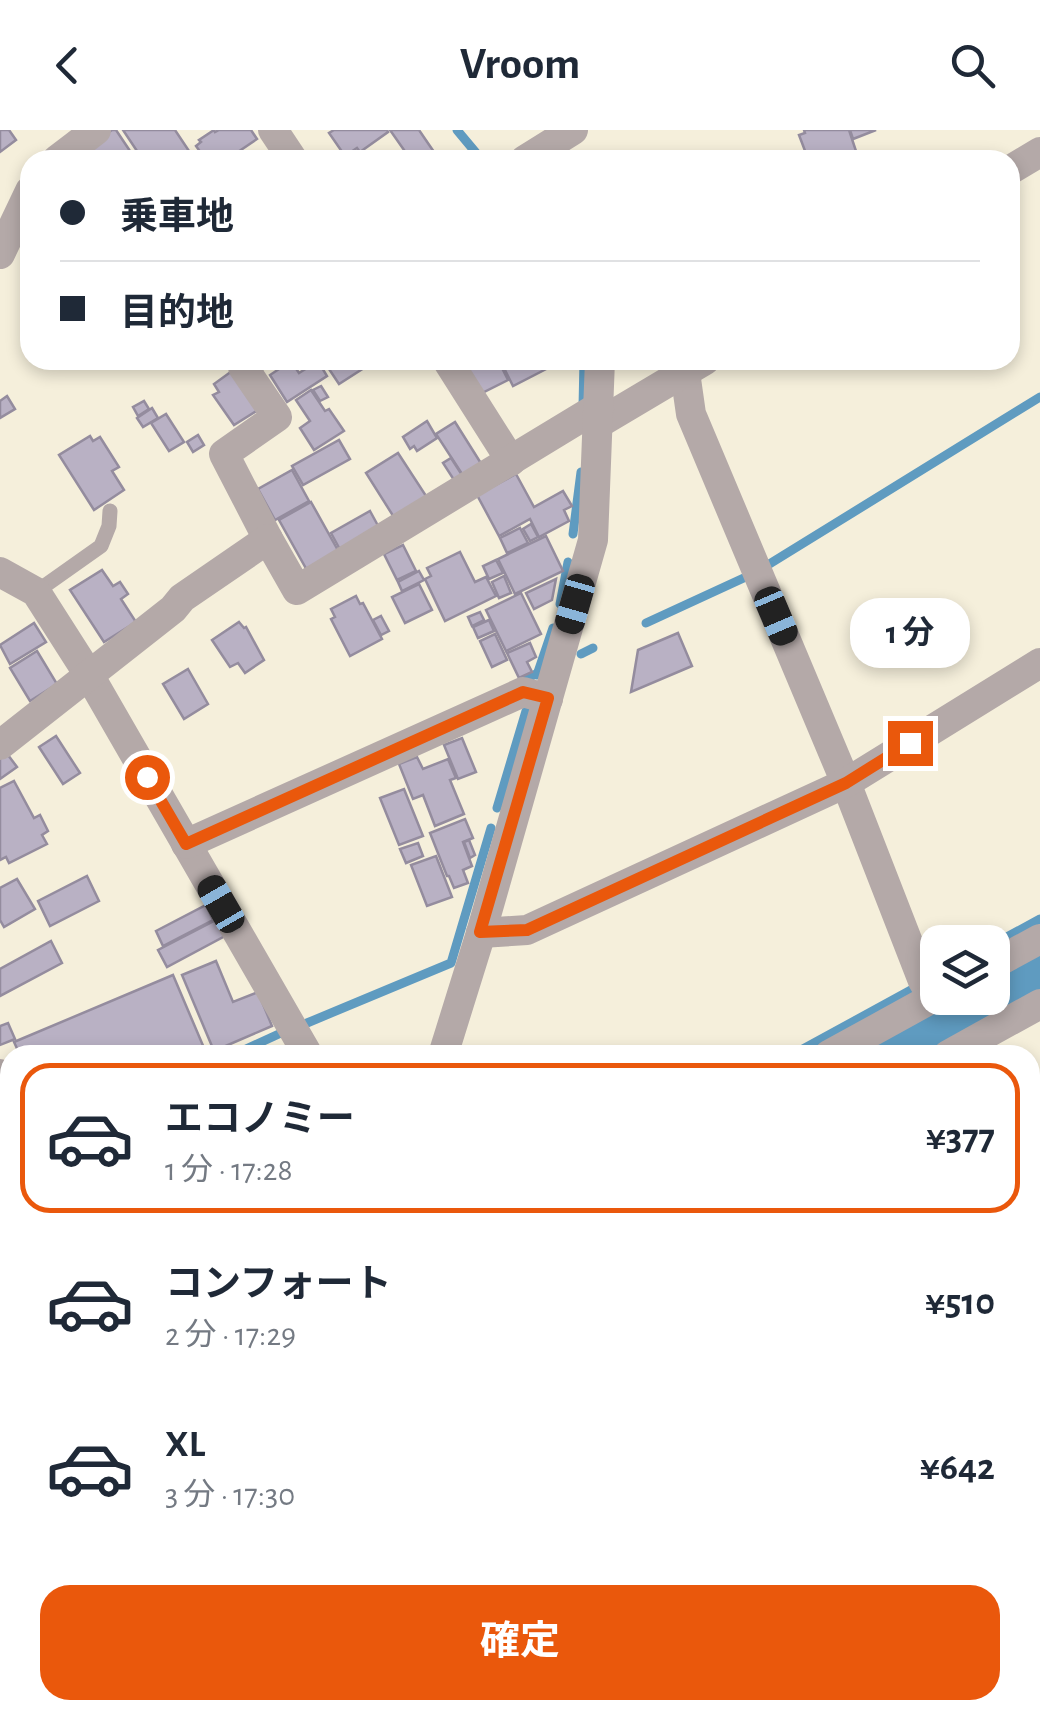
<!DOCTYPE html>
<html lang="ja">
<head>
<meta charset="utf-8">
<style>
	body { margin:0; font-family:"Alegreya Sans","Noto Sans JP",sans-serif; background:#f6f6f7; color:#1f2937; height:100vh; display:flex; flex-direction:column; font-size:38px; white-space:nowrap }
	* { box-sizing:border-box; margin:0 }
	p { font-size:32px; color:#747a83 }
	.icon { flex:none; width:55px; height:55px; fill:none; stroke:currentColor; stroke-width:2; stroke-linecap:round; stroke-linejoin:round }
	.map { position:relative; flex:1; overflow:hidden }
	.side { position:absolute; left:0px; top:915px; width:1040px; height:675px; display:flex; flex-direction:column; background:#fff; border-radius:30px 30px 0 0; box-shadow:0 5px 15px #0003 }
	.side>* { flex:none }
	.banner { position:absolute; left:20px; top:20px; width:1000px; height:220px; border-radius:30px; box-shadow:0 5px 15px #0003; display:grid; align-content:center; height:220px; padding:0 40px; background:#fff }
	.buttons { position:absolute; left:920px; top:795px; display:grid; gap:20px }
	.buttons a { display:grid; place-items:center; width:90px; height:90px; border-radius:20px; background:#fff; box-shadow:0 5px 15px #0003; font-size:50px }
	.end { position:absolute; width:45px; height:45px; margin:-22px; border:12px solid #ea580c; background:#fff; box-shadow:0 0 0 5px #fff }
	.from { border-radius:50% }
	.bubble { position:absolute; height:70px; border-radius:30px; background:#fff; box-shadow:0 5px 15px #0003; font-size:32px; font-weight:700; line-height:70px; text-align:center }
	.car { position:absolute; width:30px; height:60px; margin:-30px -15px; border-radius:12px; box-shadow:0 0 8px 2px #0007; background:linear-gradient(#222 24%,#8ab4d8 0 40%,#222 0 76%,#8ab4d8 0 86%,#222 0) }
	.banner b { display:flex; align-items:center; gap:35px; height:95px; font-size:38px }
	.banner b+b { border-top:2px solid #e0e1e3 }
	.banner i { width:25px; height:25px; background:#1f2937 }
	ul { padding:18px 0 0; list-style:none }
	li { display:flex; align-items:center; gap:30px; height:150px; margin:0 20px 15px; padding:0 20px; border:5px solid transparent; border-radius:30px }
	li div { flex:1 }
	li b { display:block; font-size:38px }
	li em { font-style:normal; font-weight:700 }
	li.on { border-color:#ea580c }
	li>.icon { width:90px; height:90px; stroke-width:1.5 }
	.cta { display:flex; gap:20px; margin-top:auto; padding:20px 40px }
	.cta a { flex:1; height:115px; border-radius:30px; background:#ea580c; color:#fff; font-size:40px; font-weight:700; line-height:115px; text-align:center }
	header { display:flex; justify-content:space-between; align-items:center; height:130px; padding:0 40px; background:#fff; font-size:45px; font-weight:700 }
	.map>svg:first-child { display:block }
</style>
</head>
<body>
<header><svg class="icon" aria-label="back" viewBox="0 0 24 24"><path d="M15 5l-7 7 7 7"/></svg>Vroom<svg class="icon" aria-label="search" viewBox="0 0 24 24"><circle cx="10" cy="10" r="6"/><path d="M15 15l6 6"/></svg></header>
<div class="map">
<svg width="1040" height="1590" viewBox="0 0 1040 1590">
	<rect width="100%" height="100%" fill="#f5efdb"/>
	<g fill="#5f9bc0">
		<polygon points="1040,821 1040,863 928,925 852,925 956,868 992,868 993,848"/>
		<polygon points="10,1489 10,1539 0,1547 0,1497"/>
	</g>
	<g fill="none" stroke-linecap="round" stroke-linejoin="round">
		<g stroke="#5f9bc0" stroke-width="9">
			<polyline points="457,0 482,30"/>
			<polyline points="583,277 584,230"/>
			<polyline points="573,404 581,342"/>
			<polyline points="763,438 1040,267"/>
			<polyline points="560,474 568,432"/>
			<polyline points="646,493 748,446"/>
			<polyline points="581,524 593,518"/>
			<polyline points="537,545 553,498"/>
			<polyline points="521,551 538,543"/>
			<polyline points="497,678 526,581"/>
			<polyline points="992,815 1040,789"/>
			<polyline points="307,893 451,833 491,698"/>
			<polyline points="233,925 281,903"/>
			<polyline points="792,925 911,860"/>
			<polyline points="0,1133 10,1127"/>
			<polyline points="1030,1138 1040,1130"/>
			<polyline points="0,1350 10,1343"/>
			<polyline points="1030,1435 1040,1427"/>
			<polyline points="744,1580 750,1590"/>
			<polyline points="953,1580 961,1590"/>
			<polyline points="830,1590 844,1580"/>
		</g>
	</g>
	<g fill="#b9b1c4" stroke="#948c9e" stroke-width="2.5">
		<polygon points="0,0 9,0 16,10 0,22"/>
		<polygon points="112,0 116,0 132,24 123,30 90,30 83,20"/>
		<polygon points="123,0 175,0 195,30 143,30"/>
		<polygon points="214,0 215,2 219,0 251,0 257,9 226,30 206,30 196,16 201,12 199,10"/>
		<polygon points="334,0 387,0 388,2 360,22 357,18 345,26 329,3"/>
		<polygon points="390,0 419,0 434,22 422,30 411,30"/>
		<polygon points="804,0 849,0 859,30 795,30 807,26 799,5 805,3"/>
		<polygon points="850,0 876,0 853,9"/>
		<polygon points="323,230 371,230 365,234 367,236 339,254"/>
		<polygon points="460,230 498,230 508,250 478,265"/>
		<polygon points="500,230 552,230 554,235 513,256"/>
		<polygon points="291,231 299,243 318,231 327,246 287,272 270,245"/>
		<polygon points="232,241 258,280 234,295 213,265 219,262 214,254"/>
		<polygon points="321,256 328,267 320,271 313,260"/>
		<polygon points="311,260 325,281 329,279 344,301 314,320 300,298 310,291 296,270"/>
		<polygon points="7,266 15,279 0,288 0,271"/>
		<polygon points="144,271 149,279 138,286 133,277"/>
		<polygon points="152,278 158,288 143,297 137,288"/>
		<polygon points="166,284 184,312 169,321 151,293"/>
		<polygon points="427,291 437,308 417,321 414,316 410,319 403,307"/>
		<polygon points="455,292 482,335 464,347 436,304"/>
		<polygon points="198,305 204,315 193,322 187,312"/>
		<polygon points="90,306 93,311 100,307 119,337 112,341 124,360 94,380 59,325"/>
		<polygon points="339,310 350,329 303,355 292,336"/>
		<polygon points="398,323 430,372 397,392 366,343"/>
		<polygon points="451,328 464,348 456,353 443,333"/>
		<polygon points="292,340 309,371 275,390 258,359"/>
		<polygon points="516,344 534,377 563,361 572,376 564,380 569,391 539,407 530,389 499,406 477,365"/>
		<polygon points="311,372 340,424 308,442 279,390"/>
		<polygon points="370,381 382,403 343,425 331,403"/>
		<polygon points="531,394 538,407 530,411 523,399"/>
		<polygon points="520,398 528,413 507,423 500,408"/>
		<polygon points="546,406 563,441 515,464 498,429"/>
		<polygon points="403,415 416,441 397,450 384,424"/>
		<polygon points="460,422 475,452 486,447 496,466 445,491 425,449 431,446 427,438"/>
		<polygon points="496,430 503,443 489,449 483,436"/>
		<polygon points="102,440 113,456 120,452 128,464 121,469 136,492 104,512 70,460"/>
		<polygon points="419,441 424,450 402,461 398,452"/>
		<polygon points="504,446 511,463 499,468 492,452"/>
		<polygon points="556,449 552,470 534,479 526,463"/>
		<polygon points="419,454 432,480 405,493 392,467"/>
		<polygon points="521,463 541,504 506,521 486,480"/>
		<polygon points="356,466 360,474 363,473 382,509 350,526 331,489 335,487 331,479"/>
		<polygon points="480,482 484,490 472,496 468,487"/>
		<polygon points="381,486 389,501 381,505 373,490"/>
		<polygon points="489,490 494,501 478,508 473,497"/>
		<polygon points="239,492 244,498 246,497 264,530 245,543 238,533 230,537 212,510"/>
		<polygon points="34,493 46,512 10,534 0,515"/>
		<polygon points="678,503 692,536 631,562 638,520"/>
		<polygon points="495,504 507,530 492,537 480,511"/>
		<polygon points="530,513 536,527 527,532 532,542 519,548 507,523"/>
		<polygon points="37,521 57,554 30,571 10,538"/>
		<polygon points="188,539 208,574 184,589 163,554"/>
		<polygon points="56,606 80,643 63,654 39,617"/>
		<polygon points="462,608 476,642 458,649 444,615"/>
		<polygon points="5,621 17,637 0,649 0,625"/>
		<polygon points="417,627 423,639 448,629 456,648 450,650 464,684 435,696 423,665 413,669 399,634"/>
		<polygon points="14,651 34,688 40,685 48,701 42,705 47,714 9,733 6,727 0,730 0,658"/>
		<polygon points="404,659 423,706 399,715 380,668"/>
		<polygon points="465,689 473,708 463,712 472,736 463,740 468,753 454,758 449,746 447,746 430,703"/>
		<polygon points="469,710 475,725 470,728 464,712"/>
		<polygon points="418,713 423,726 406,733 400,719"/>
		<polygon points="436,726 452,767 427,776 411,735"/>
		<polygon points="87,746 99,771 50,796 38,771"/>
		<polygon points="17,749 35,779 4,797 0,790 0,758"/>
		<polygon points="206,775 213,790 163,816 156,801"/>
		<polygon points="216,790 225,806 167,837 158,820"/>
		<polygon points="51,811 62,833 0,866 0,839"/>
		<polygon points="216,831 233,872 258,862 272,896 214,921 182,845"/>
		<polygon points="173,845 207,925 20,925 14,912"/>
		<polygon points="8,893 15,909 0,915 0,896"/>
		<polygon points="0,973 10,993 10,1007 0,1012"/>
		<polygon points="1040,1173 1040,1399 1030,1407 1030,1180"/>
		<polygon points="101,1580 107,1590 86,1590"/>
		<polygon points="104,1580 132,1580 138,1590 110,1590"/>
		<polygon points="142,1580 187,1580 193,1590 140,1590 136,1584"/>
		<polygon points="191,1580 231,1580 238,1590 197,1590"/>
		<polygon points="310,1580 410,1580 396,1590 308,1590"/>
		<polygon points="489,1580 558,1580 543,1590 496,1590"/>
		<polygon points="561,1580 626,1580 633,1590 546,1590"/>
		<polygon points="676,1580 697,1580 682,1590"/>
		<polygon points="700,1580 735,1580 741,1590 685,1590"/>
		<polygon points="765,1580 811,1580 796,1590 772,1590"/>
	</g>
	<g fill="none" stroke-linecap="round" stroke-linejoin="round">
		<polyline stroke="#b4a9a8" stroke-width="15" points="36,462 101,416 109,396 110,381"/>
		<g stroke="#b4a9a8" stroke-width="30">
			<polyline points="273,0 293,30"/>
			<polyline points="57,30 96,0"/>
			<polyline points="525,30 573,0"/>
			<polyline points="1010,40 1040,22"/>
			<polyline points="0,124 30,61"/>
			<polyline points="253,230 243,237 277,287 224,324 268,409"/>
			<polyline points="447,230 511,331"/>
			<polyline points="685,242 691,284 846,653 923,851 933,868"/>
			<polyline points="599,293 705,230"/>
			<polyline points="0,442 36,462 89,545 308,925"/>
			<polyline points="0,615 173,479 182,468 268,409 297,460 600,276"/>
			<polyline points="186,714 523,562 548,569"/>
			<polyline points="481,803 527,800 846,653 1040,533"/>
			<polyline points="992,835 1040,809"/>
			<polyline points="443,925 481,803 593,410 600,230"/>
			<polyline points="829,925 938,865"/>
			<polyline points="948,925 1040,874"/>
			<polyline points="0,944 10,960"/>
			<polyline points="0,1040 10,1036"/>
			<polyline points="0,1240 10,1234"/>
			<polyline points="0,1462 10,1455"/>
			<polyline points="62,1580 68,1590"/>
			<polyline points="650,1580 656,1590"/>
			<polyline points="425,1590 439,1580"/>
			<polyline points="855,1590 869,1580"/>
		</g>
	</g>
	<g fill="none" stroke-linecap="round" stroke-linejoin="round">
		<polyline stroke="#ea580c" stroke-width="12" points="147,647 186,714 523,562 548,568 480,802 527,800 846,653 910,613"/>
	</g>
</svg>
<div class="buttons">
<a><svg class="icon" aria-label="layers" viewBox="0 0 24 24"><path d="M12 4l9 5-9 5-9-5zM3 14l9 5 9-5"/></svg></a>
</div>
<i class="end from" style="left:147px;top:647px"></i>
<i class="end" style="left:910px;top:613px"></i>
<div class="bubble" style="left:850px;top:468px;width:120px">1 分</div>
<i class="car" style="left:575px;top:474px;rotate:196deg"></i>
<i class="car" style="left:776px;top:486px;rotate:157deg"></i>
<i class="car" style="left:221px;top:774px;rotate:330deg"></i>
<div class="banner">
<b><i class="from"></i>乗車地</b>
<b><i></i>目的地</b>
</div>
<section class="side">
<ul>
<li class="on"><svg class="icon" aria-label="car" viewBox="0 0 24 24"><path d="M5 17H2v-5l4-1 3-4h7l3 4 3 1v5h-3M9 17h6M6 11h13"/><circle cx="7" cy="17" r="2"/><circle cx="17" cy="17" r="2"/></svg><div><b>エコノミー</b><p>1 分 · 17:28</p></div><em>¥377</em></li>
<li><svg class="icon" aria-label="car" viewBox="0 0 24 24"><path d="M5 17H2v-5l4-1 3-4h7l3 4 3 1v5h-3M9 17h6M6 11h13"/><circle cx="7" cy="17" r="2"/><circle cx="17" cy="17" r="2"/></svg><div><b>コンフォート</b><p>2 分 · 17:29</p></div><em>¥510</em></li>
<li><svg class="icon" aria-label="car" viewBox="0 0 24 24"><path d="M5 17H2v-5l4-1 3-4h7l3 4 3 1v5h-3M9 17h6M6 11h13"/><circle cx="7" cy="17" r="2"/><circle cx="17" cy="17" r="2"/></svg><div><b>XL</b><p>3 分 · 17:30</p></div><em>¥642</em></li>
</ul>
<div class="cta"><a>確定</a></div>
</section>
</div>
</body>
</html>
